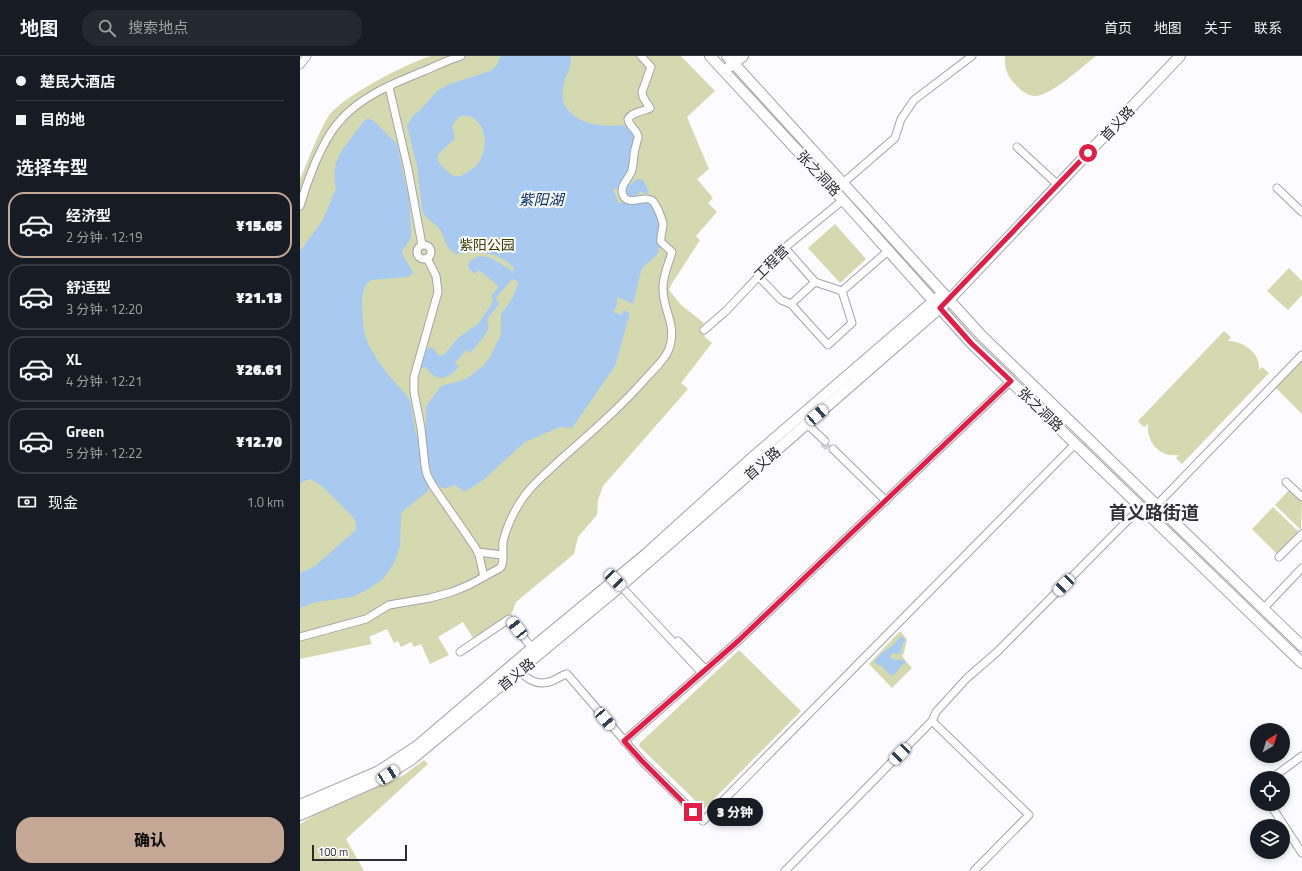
<!DOCTYPE html>
<html lang="zh">
<head>
<meta charset="utf-8">
<style>
	body { margin:0; font-family:"Titillium Web","Noto Sans SC",sans-serif; background:#242831; color:#f1f3f6; height:100vh; display:flex; flex-direction:column; font-size:15px; white-space:nowrap }
	* { box-sizing:border-box; margin:0 }
	p { font-size:13px; color:#9ea1a6 }
	.icon { flex:none; width:22px; height:22px; fill:none; stroke:currentColor; stroke-width:2; stroke-linecap:round; stroke-linejoin:round }
	.map { position:relative; flex:1; overflow:hidden }
	.side { display:flex; flex-direction:column; background:#171b24; width:300px }
	.side>* { flex:none }
	.hud { display:grid; align-content:center; height:88px; padding:0 16px; background:#171b24 }
	.needle { width:26px; rotate:38deg }
	.buttons { position:absolute; left:950px; top:667px; display:grid; gap:8px }
	.buttons a { display:grid; place-items:center; width:40px; height:40px; border-radius:50%; background:#171b24; box-shadow:0 2px 6px #0003; font-size:20px }
	.scale { position:absolute; left:12px; bottom:10px; width:95px; box-sizing:border-box; padding-left:4px; border:2px solid #2b2a2d; border-top:0; font-size:11px; line-height:14px; white-space:nowrap; color:#2b2a2d; -webkit-text-stroke:3px #fcfbff; paint-order:stroke }
	.end { position:absolute; width:18px; height:18px; margin:-9px; border:5px solid #e11d48; background:#fff; box-shadow:0 0 0 2px #fff }
	.from { border-radius:50% }
	.bubble { position:absolute; height:28px; border-radius:14px; background:#171b24; box-shadow:0 2px 6px #0003; font-size:13px; font-weight:800; line-height:28px; text-align:center }
	.car { position:absolute; width:12px; height:24px; margin:-12px -6px; border-radius:5px; box-shadow:0 0 3px 1px #0007; background:linear-gradient(#fff 24%,#345 0 40%,#fff 0 76%,#345 0 86%,#fff 0) }
	.hud b { display:flex; align-items:center; gap:14px; height:38px; font-size:15px }
	.hud b+b { border-top:1px solid #363941 }
	.hud i { width:10px; height:10px; background:#f1f3f6 }
	ul { padding:0; list-style:none }
	li { display:flex; align-items:center; gap:12px; height:66px; margin:0 8px 6px; padding:0 8px; border:2px solid #363941; border-radius:16px }
	li div { flex:1 }
	li b { display:block; font-size:15px }
	li em { font-style:normal; font-weight:800 }
	li.current { border-color:#c5a795 }
	li>.icon { width:36px; height:36px; stroke-width:1.5 }
	h2 { padding:0 16px; font-size:18px; line-height:48px }
	.pay { display:flex; align-items:center; gap:10px; height:44px; padding:0 16px; font-size:15px }
	.pay p { margin-inline-start:auto }
	.cta { display:flex; gap:8px; margin-top:auto; padding:8px 16px }
	.cta a { flex:1; height:46px; border-radius:16px; background:#c5a795; color:#111; font-size:16px; font-weight:800; line-height:46px; text-align:center }
	header { display:flex; align-items:center; gap:24px; box-sizing:border-box; height:56px; padding:0 20px; background:#171b24; border-bottom:1px solid #363941 }
	header strong { font-size:19px }
	nav { display:flex; gap:22px; margin-inline-start:auto; font-size:14px }
	.search { width:280px; height:36px; background:#242831; display:flex; align-items:center; gap:10px; box-sizing:border-box; padding:0 14px; border-radius:16px; color:#9ea1a6; font-size:15px }
	main { display:flex; flex:1; min-height:0 }
	.map>svg:first-child { display:block }
</style>
</head>
<body>
<header>
<strong>地图</strong>
<div class="search"><svg class="icon" aria-label="search" viewBox="0 0 24 24"><circle cx="10" cy="10" r="6"/><path d="M15 15l6 6"/></svg>搜索地点</div>
<nav><a>首页</a><a>地图</a><a>关于</a><a>联系</a></nav>
</header>
<main>
<section class="side">
<div class="hud">
<b><i class="from"></i>楚民大酒店</b>
<b><i></i>目的地</b>
</div>
<h2>选择车型</h2>
<ul>
<li class="current"><svg class="icon" aria-label="car" viewBox="0 0 24 24"><path d="M5 17H2v-5l4-1 3-4h7l3 4 3 1v5h-3M9 17h6M6 11h13"/><circle cx="7" cy="17" r="2"/><circle cx="17" cy="17" r="2"/></svg><div><b>经济型</b><p>2 分钟 · 12:19</p></div><em>¥15.65</em></li>
<li><svg class="icon" aria-label="car" viewBox="0 0 24 24"><path d="M5 17H2v-5l4-1 3-4h7l3 4 3 1v5h-3M9 17h6M6 11h13"/><circle cx="7" cy="17" r="2"/><circle cx="17" cy="17" r="2"/></svg><div><b>舒适型</b><p>3 分钟 · 12:20</p></div><em>¥21.13</em></li>
<li><svg class="icon" aria-label="car" viewBox="0 0 24 24"><path d="M5 17H2v-5l4-1 3-4h7l3 4 3 1v5h-3M9 17h6M6 11h13"/><circle cx="7" cy="17" r="2"/><circle cx="17" cy="17" r="2"/></svg><div><b>XL</b><p>4 分钟 · 12:21</p></div><em>¥26.61</em></li>
<li><svg class="icon" aria-label="car" viewBox="0 0 24 24"><path d="M5 17H2v-5l4-1 3-4h7l3 4 3 1v5h-3M9 17h6M6 11h13"/><circle cx="7" cy="17" r="2"/><circle cx="17" cy="17" r="2"/></svg><div><b>Green</b><p>5 分钟 · 12:22</p></div><em>¥12.70</em></li>
</ul>
<div class="pay"><svg class="icon" aria-label="cash" viewBox="0 0 24 24"><path d="M3 7h18v10H3z"/><circle cx="12" cy="12" r="2"/></svg>现金<p>1.0 km</p></div>
<div class="cta"><a>确认</a></div>
</section>
<div class="map">
<svg width="1002" height="815" viewBox="0 0 1002 815">
	<rect width="100%" height="100%" fill="#fcfbff"/>
	<g fill="#d5d9b0">
		<path d="M 131,0 L 381,0 L 415,35 L 387,61 L 409,113 L 397,123 L 413,142 L 408,147 L 417,156 L 396,180 L 400,184 L 371,229 L 369,234 L 381,249 L 404,267 L 400,272 L 406,277 L 404,280 L 412,287 L 381,327 L 388,333 L 303,430 L 298,444 L 297,459 L 278,481 L 274,498 L 216,546 L 212,557 L 173,582 L 163,566 L 138,581 L 149,599 L 130,608 L 121,588 L 114,591 L 111,586 L 101,591 L 98,585 L 94,587 L 87,573 L 69,581 L 72,588 L 0,603 L 0,123 C 9,103 17,79 28,61 C 41,41 107,7 131,0 Z"/>
		<path d="M 705,0 L 796,0 C 783,10 752,39 736,40 C 728,40 720,34 715,28 C 707,20 704,11 705,0 Z"/>
		<polygon points="535,168 566,203 540,227 508,192"/>
		<polygon points="989,212 1002,225 1002,239 988,254 967,235"/>
		<path d="M 924,275 L 931,281 L 928,285 C 943,285 961,297 959,314 L 962,311 L 969,317 L 882,408 L 876,402 L 879,399 C 860,402 846,386 848,368 L 844,371 L 838,365 Z"/>
		<polygon points="1002,303 1002,358 976,332"/>
		<polygon points="990,433 1002,445 1001,474 975,449"/>
		<polygon points="973,451 999,476 977,498 952,473"/>
		<polygon points="600,575 606,582 607,584 604,597 602,600 612,612 592,632 569,608"/>
		<polygon points="439,594 501,655 404,753 339,690 340,687"/>
		<polygon points="124,704 128,708 46,783 64,815 0,815 0,768 15,759 94,724 104,719"/>
	</g>
	<g fill="#a8caf1" fill-rule="evenodd">
		<path d="M 201,0 L 271,0 C 272,12 264,22 263,33 C 262,43 263,49 270,56 C 286,72 307,70 328,69 L 336,79 L 330,112 L 319,132 L 313,133 L 319,148 L 324,145 L 351,146 L 361,167 L 358,179 L 360,191 L 357,199 L 343,211 L 341,215 L 333,248 L 318,241 L 316,246 L 318,247 L 313,256 L 321,259 L 324,254 L 330,257 L 315,310 L 272,372 L 260,371 L 225,386 L 182,425 L 164,436 L 160,432 L 154,429 C 151,430 148,432 145,432 C 134,433 129,407 126,399 C 125,402 123,406 122,409 C 120,418 129,426 128,435 L 104,454 L 101,458 L 100,490 L 98,496 L 93,509 L 83,523 L 67,534 L 52,541 L 16,546 L 0,552 L 0,517 L 15,510 L 56,474 L 56,466 L 52,460 L 23,431 L 10,423 L 0,427 L 0,195 L 23,164 L 36,132 L 34,119 L 36,107 L 42,94 L 64,65 L 68,62 L 74,65 L 97,88 L 109,144 L 111,172 L 111,182 L 103,194 L 102,198 L 112,214 L 113,217 L 109,220 L 106,221 L 72,224 C 63,228 62,239 62,248 C 63,258 62,269 65,279 C 69,293 83,313 93,324 C 98,331 106,337 110,345 L 116,379 L 119,382 L 124,382 L 126,379 L 126,350 L 141,330 L 166,323 L 183,310 L 189,303 L 201,279 L 201,258 L 212,243 L 218,228 L 217,225 L 212,223 L 196,242 L 199,248 L 187,263 C 193,277 178,286 170,297 L 166,294 L 155,307 L 159,310 C 153,318 143,326 133,319 C 130,317 128,314 126,311 L 123,312 L 120,310 C 120,302 123,296 130,291 L 133,292 L 138,299 L 143,300 L 159,281 L 178,268 L 193,246 L 191,240 L 198,232 L 197,229 L 179,214 L 175,218 L 169,213 L 168,209 C 178,190 199,207 212,215 L 215,214 L 209,207 L 195,199 L 178,196 L 156,198 L 148,192 L 140,173 L 125,160 L 122,153 L 117,110 L 107,70 L 112,61 L 123,51 L 138,34 L 150,28 L 190,15 L 197,9 ZM 160,60 C 183,56 190,86 181,102 C 179,108 174,112 169,115 C 158,123 154,122 145,113 C 127,97 148,93 155,82 L 152,70 Z"/>
		<polygon points="338,123 343,124 349,136 346,138 341,135 336,141 329,141 325,136 327,130"/>
		<polygon points="602,580 604,582 605,585 602,589 601,596 599,598 592,597 590,601 594,604 601,603 605,606 605,608 601,610 596,617 591,620 582,610 576,608 574,606 581,598 592,590 599,582"/>
	</g>
	<g fill="none" stroke-linecap="round" stroke-linejoin="round">
		<polyline stroke="#d2d1d5" stroke-width="7" stroke-dasharray="7 3.5" stroke-linecap="butt" points="523,387 531,395"/>
		<defs>
			<g id="street">
				<polyline points="0,9 7,0"/>
				<polyline points="89,31 108,113 122,189"/>
				<polyline points="717,91 758,129"/>
				<polyline points="543,127 595,82 601,63 614,44 672,0"/>
				<polyline points="977,132 1002,156"/>
				<path d="M 0,150 C 7,125 21,87 38,67 C 59,41 94,27 124,15 C 136,10 148,4 161,0"/>
				<circle cx="124" cy="196" r="7"/>
				<polyline points="485,192 515,226 542,235"/>
				<polyline points="127,202 136,220 138,236 114,321 114,336 121,372 125,410 127,419 133,430 175,491 179,499 184,521"/>
				<polyline points="458,220 481,244 491,248 528,289 552,267 542,235 588,195"/>
				<polyline points="491,248 515,226"/>
				<polyline points="404,274 426,255 488,189 543,144"/>
				<polyline points="507,368 525,385"/>
				<polyline points="533,393 586,445"/>
				<polyline points="986,426 1002,441"/>
				<polyline points="848,458 1002,299"/>
				<polyline points="178,496 202,499"/>
				<polyline points="979,501 1002,478"/>
				<polyline points="318,527 402,617"/>
				<polyline points="963,553 1002,512"/>
				<path d="M 0,581 L 66,563 L 89,549 L 130,542 L 152,536 L 169,529 L 200,512 C 205,508 202,493 203,486 C 207,469 215,453 225,439 C 235,426 247,416 259,405 C 289,378 320,352 347,321 C 354,313 365,304 369,293 C 378,269 362,254 363,231 C 363,219 369,207 372,196 L 361,186 C 360,180 363,174 363,168 C 362,163 356,146 351,144 C 344,139 328,151 323,139 C 319,129 330,122 332,114 C 334,106 333,98 336,90 C 336,87 338,84 338,81 C 338,74 329,71 328,63 C 333,55 343,56 350,52 L 343,41 L 342,36 L 351,11 L 341,0"/>
				<polyline points="378,585 406,614"/>
				<polyline points="160,596 209,563 232,592"/>
				<path d="M 216,612 C 227,623 237,631 252,625 C 257,623 262,619 267,618 L 342,705 L 403,765 L 776,387"/>
				<polyline points="632,665 729,759 674,815"/>
				<polyline points="324,685 437,586 711,325"/>
				<polyline points="972,722 1002,700"/>
				<polyline points="970,748 1002,797"/>
				<polyline points="485,815 632,665 636,656 667,622 697,596 841,451"/>
			</g>
			<g id="secondary">
				<polyline points="410,0 543,144 671,287 1002,607"/>
				<polyline points="427,0 682,280 1002,590"/>
				<polyline points="429,11 443,0"/>
				<polyline points="0,749 79,715 117,690 232,592 346,498 454,400 643,237"/>
				<polyline points="0,759 77,725 111,704 315,535 649,244 880,0"/>
			</g>
		</defs>
		<use href="#street" stroke="#a4a2a9" stroke-width="9"/>
		<use href="#secondary" stroke="#a4a2a9" stroke-width="12"/>
		<use href="#street" stroke="#fff" stroke-width="7"/>
		<use href="#secondary" stroke="#fff" stroke-width="10"/>
	</g>
	<g fill="none" stroke-linecap="round" stroke-linejoin="round">
		<polyline stroke="#e11d48" stroke-width="5" points="393,756 342,705 324,685 437,586 711,325 671,287 640,252 788,97"/>
	</g>
	<g text-anchor="middle" dominant-baseline="central" stroke-width="4" stroke-linejoin="round" paint-order="stroke">
		<g font-size="14" fill="#2b2a2d" stroke="#fcfbff">
			<text transform="translate(817 67) rotate(-47)">首义路</text>
			<text transform="translate(519 117) rotate(47)">张之洞路</text>
			<text transform="translate(471 206) rotate(-45)">工程营</text>
			<text transform="translate(741 353) rotate(44)">张之洞路</text>
			<text transform="translate(462 407) rotate(-41)">首义路</text>
			<text transform="translate(216 618) rotate(-39)">首义路</text>
		</g>
		<g font-size="14" fill="#3b3e00" stroke="#fcfbff">
			<text x="187" y="188">紫阳公园</text>
		</g>
		<g font-size="15" font-style="italic" fill="#002e5d" stroke="#fcfbff">
			<text x="241" y="143">紫阳湖</text>
		</g>
		<g font-size="18" font-weight="bold" fill="#313035" stroke="#fcfbff">
			<text x="854" y="456">首义路街道</text>
		</g>
	</g>
</svg>
<div class="buttons">
<a><svg class="needle" viewBox="-14 -14 28 28"><path d="M0-13l5 13h-10z" fill="#e53935"/><path d="M0 13l5-13h-10z" fill="#9ea1a6"/></svg></a>
<a><svg class="icon" aria-label="locate" viewBox="0 0 24 24"><circle cx="12" cy="12" r="6"/><path d="M12 2v4M12 18v4M2 12h4M18 12h4"/></svg></a>
<a><svg class="icon" aria-label="layers" viewBox="0 0 24 24"><path d="M12 4l9 5-9 5-9-5zM3 14l9 5 9-5"/></svg></a>
</div>
<div class="scale">100 m</div>
<i class="end from" style="left:788px;top:97px"></i>
<i class="end" style="left:393px;top:756px"></i>
<div class="bubble" style="left:407px;top:742px;width:56px">3 分钟</div>
<i class="car" style="left:517px;top:359px;rotate:49deg"></i>
<i class="car" style="left:315px;top:524px;rotate:136deg"></i>
<i class="car" style="left:764px;top:529px;rotate:225deg"></i>
<i class="car" style="left:217px;top:572px;rotate:322deg"></i>
<i class="car" style="left:305px;top:663px;rotate:140deg"></i>
<i class="car" style="left:600px;top:698px;rotate:224deg"></i>
<i class="car" style="left:88px;top:719px;rotate:57deg"></i>
</div>
</main>
</body>
</html>
